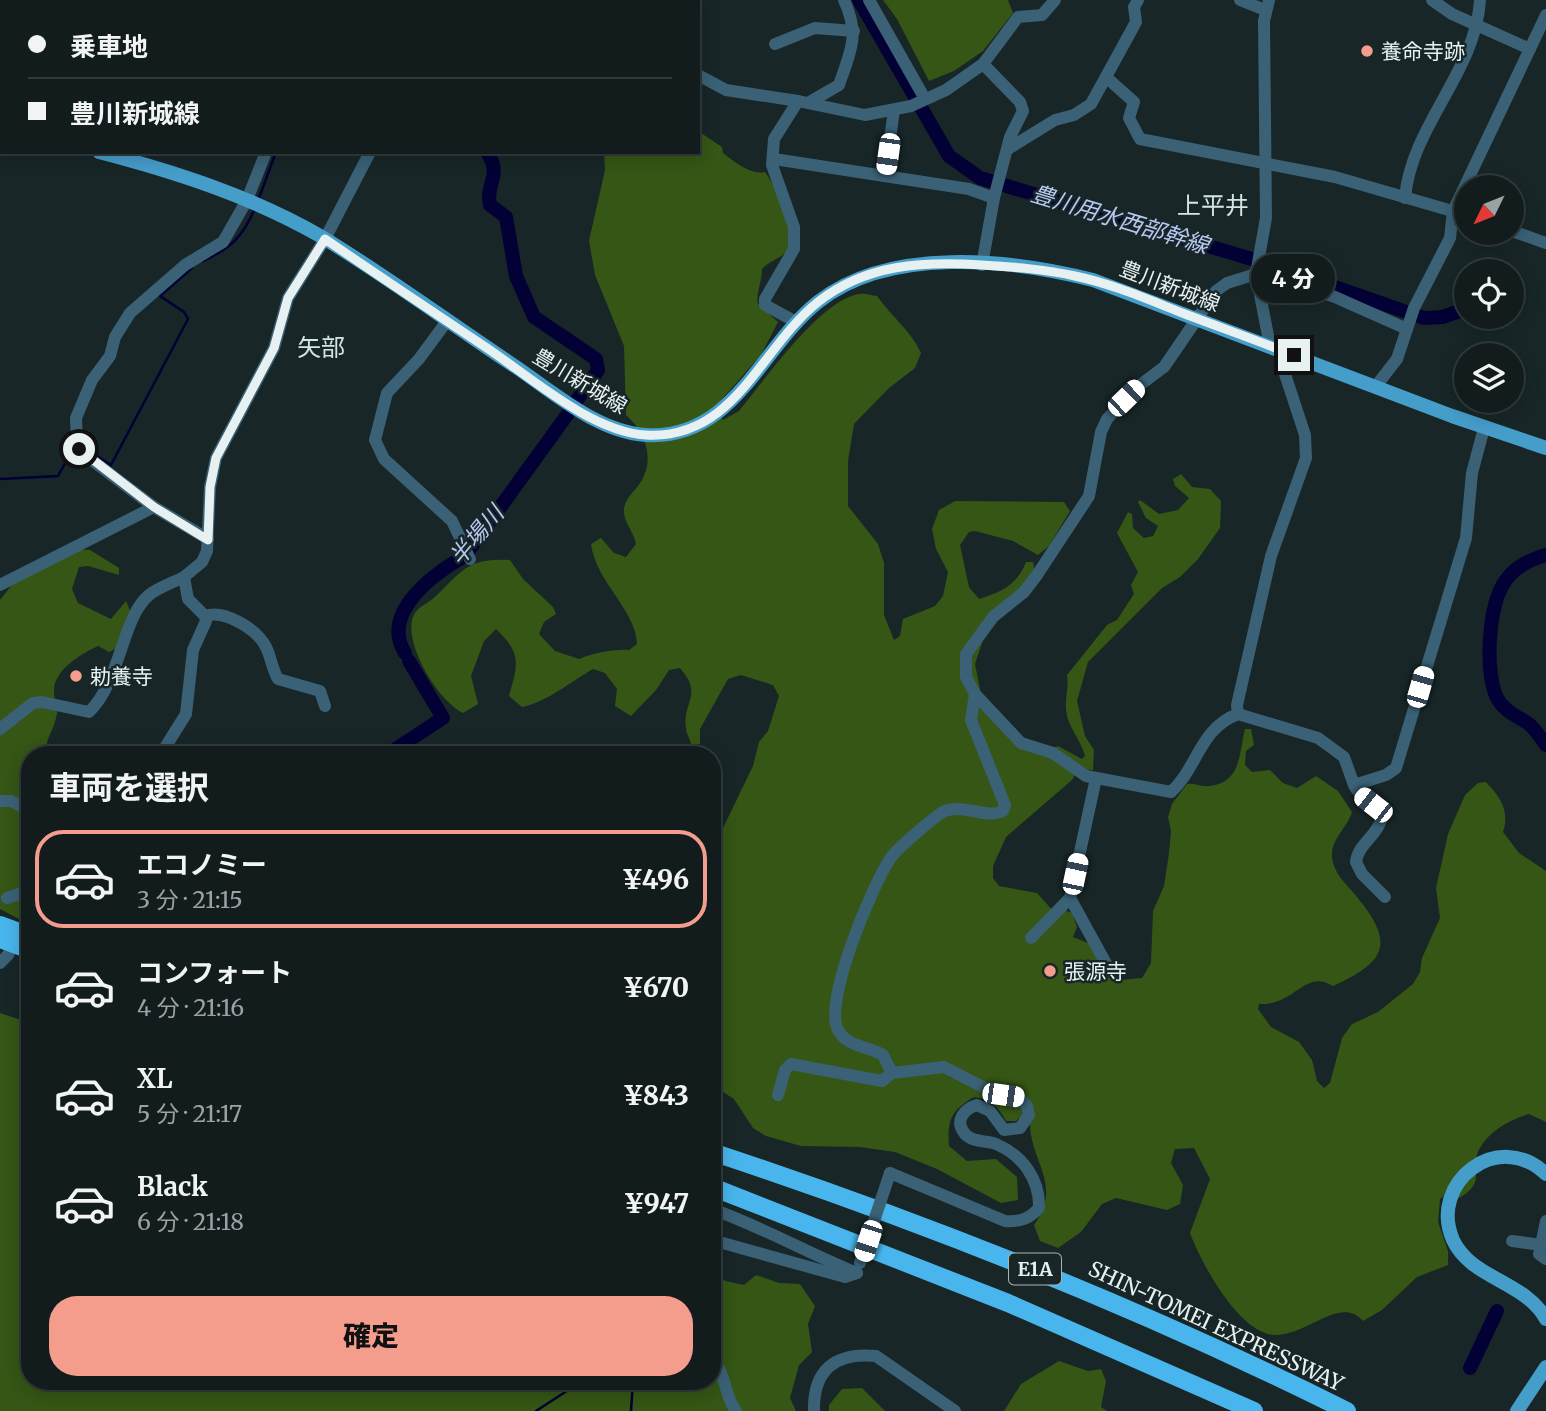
<!DOCTYPE html>
<html lang="ja">
<head>
<meta charset="utf-8">
<style>
	body { margin:0; font-family:Merriweather,"Noto Sans JP",serif; background:#1f292a; color:#f1f3f6; height:100vh; display:flex; flex-direction:column; font-size:26px; white-space:nowrap }
	* { box-sizing:border-box; margin:0 }
	p { font-size:23px; color:#9ca1a4 }
	.icon { flex:none; width:38px; height:38px; fill:none; stroke:currentColor; stroke-width:2; stroke-linecap:round; stroke-linejoin:round }
	.map { position:relative; flex:1; overflow:hidden }
	.panel { position:absolute; left:21px; top:746px; width:700px; height:644px; display:flex; flex-direction:column; background:#121c1d; border-radius:28px; box-shadow:0 4px 18px #0003,0 0 0 2px #313a3b }
	.panel>* { flex:none }
	.top-card { position:absolute; left:0px; top:0px; width:700px; height:154px; box-shadow:0 4px 18px #0003,0 0 0 2px #313a3b; display:grid; align-content:center; height:154px; padding:0 28px; background:#121c1d }
	.needle { width:46px; rotate:227deg }
	.controls { position:absolute; left:1454px; top:175px; display:grid; gap:14px }
	.controls a { display:grid; place-items:center; width:70px; height:70px; border-radius:50%; background:#121c1d; box-shadow:0 4px 18px #0003,0 0 0 2px #313a3b; font-size:35px }
	.end { position:absolute; width:32px; height:32px; margin:-16px; border:9px solid #e8f1f2; background:#111; box-shadow:0 0 0 4px #111 }
	.from { border-radius:50% }
	.bubble { position:absolute; height:49px; border-radius:24px; background:#121c1d; box-shadow:0 4px 18px #0003,0 0 0 2px #313a3b; font-size:23px; font-weight:800; line-height:49px; text-align:center }
	.car { position:absolute; width:21px; height:42px; margin:-21px -10px; border-radius:9px; box-shadow:0 0 5px 2px #0007; background:linear-gradient(#fff 24%,#345 0 40%,#fff 0 76%,#345 0 86%,#fff 0) }
	.top-card b { display:flex; align-items:center; gap:24px; height:66px; font-size:26px }
	.top-card b+b { border-top:2px solid #313a3b }
	.top-card i { width:18px; height:18px; background:#f1f3f6 }
	ul { padding:0; list-style:none }
	li { display:flex; align-items:center; gap:21px; height:98px; margin:0 14px 10px; padding:0 14px; border:4px solid transparent; border-radius:28px }
	li div { flex:1 }
	li b { display:block; font-size:26px }
	li em { font-style:normal; font-weight:800 }
	li.selected { border-color:#f49d8c }
	li>.icon { width:63px; height:63px; stroke-width:1.5 }
	h2 { padding:0 28px; font-size:32px; line-height:84px }
	.action { display:flex; gap:14px; margin-top:auto; padding:14px 28px }
	.action a { flex:1; height:80px; border-radius:28px; background:#f49d8c; color:#111; font-size:28px; font-weight:800; line-height:80px; text-align:center }
	.map>svg:first-child { display:block }
</style>
</head>
<body>
<div class="map">
<svg width="1546" height="1411" viewBox="0 0 1546 1411">
	<rect width="100%" height="100%" fill="#182627"/>
	<g fill="#355615">
		<polygon points="883,0 1008,0 1013,13 983,51 954,71 929,81 897,19"/>
		<path d="M 698,131 L 722,147 L 723,153 C 735,162 750,175 765,172 C 776,186 797,234 788,249 C 782,259 770,260 762,269 C 762,282 756,292 758,304 L 778,322 L 761,355 L 714,408 L 723,420 L 739,411 C 764,381 821,298 860,294 C 865,293 872,296 877,296 C 892,317 911,331 921,353 L 915,368 L 889,388 L 854,424 L 848,461 L 848,506 L 878,544 L 884,563 L 884,615 L 894,640 L 900,636 L 903,619 L 935,606 L 943,596 L 948,572 L 936,549 L 932,529 L 939,510 L 955,501 L 1064,502 L 1070,511 L 1049,546 L 1038,555 L 1013,541 L 975,531 L 969,532 L 960,545 L 969,587 L 979,599 C 1002,592 1017,585 1026,562 L 1033,562 L 1035,572 L 986,631 L 975,664 L 982,699 L 1002,729 L 1045,753 L 1058,746 L 1082,759 L 1085,756 C 1081,739 1067,727 1066,709 C 1065,697 1069,687 1067,675 L 1107,625 L 1117,620 L 1134,594 L 1131,585 L 1138,572 L 1117,533 L 1128,512 L 1132,514 L 1133,528 L 1144,538 L 1153,536 L 1158,526 L 1146,518 L 1138,502 L 1140,500 L 1159,514 L 1178,510 L 1189,498 L 1175,486 L 1173,479 L 1181,474 L 1192,487 L 1210,489 L 1221,501 L 1220,528 L 1198,559 L 1180,577 L 1162,588 L 1088,662 L 1077,701 L 1085,736 L 1094,750 L 1093,770 L 1078,769 L 1072,780 L 1006,837 L 993,866 L 993,878 L 999,886 L 1037,893 L 1056,914 L 1064,910 L 1072,913 L 1077,927 L 1073,937 L 1088,943 L 1106,958 L 1121,980 L 1142,978 L 1151,963 L 1153,911 L 1164,886 L 1169,853 L 1171,831 L 1168,817 L 1172,804 L 1187,784 C 1195,783 1202,787 1209,786 C 1242,783 1239,752 1245,729 L 1251,729 L 1254,745 L 1246,751 L 1245,765 L 1252,772 L 1270,770 L 1283,783 L 1297,788 L 1316,776 L 1338,791 L 1352,812 C 1347,828 1332,838 1332,855 C 1332,870 1343,881 1352,891 C 1394,940 1391,960 1333,986 C 1305,968 1295,1006 1259,1004 L 1258,1009 L 1271,1027 L 1299,1042 L 1312,1060 L 1317,1081 L 1324,1088 L 1330,1083 L 1342,1038 L 1352,1024 L 1378,1012 L 1413,984 L 1420,972 L 1422,958 L 1440,918 L 1436,888 L 1448,834 L 1465,795 L 1478,783 L 1486,782 C 1500,797 1510,810 1503,832 L 1519,853 L 1546,871 L 1546,1122 L 1529,1114 C 1509,1120 1487,1132 1478,1152 C 1470,1171 1487,1182 1459,1198 L 1446,1194 L 1440,1199 L 1438,1222 L 1448,1251 L 1448,1265 L 1417,1277 L 1382,1310 L 1363,1321 C 1340,1295 1308,1336 1274,1335 C 1239,1333 1201,1263 1190,1233 L 1210,1179 L 1194,1148 L 1175,1149 L 1171,1163 L 1183,1185 L 1180,1204 L 1167,1210 L 1116,1198 L 1102,1204 L 1081,1232 L 1058,1248 L 1040,1241 L 1034,1225 C 1063,1184 1031,1164 1030,1124 L 1019,1118 L 1016,1121 L 1006,1121 C 998,1106 991,1099 974,1097 C 952,1110 947,1119 949,1146 L 967,1161 L 996,1159 L 1017,1177 L 1018,1200 L 1001,1203 L 937,1169 L 895,1152 L 860,1147 L 801,1146 L 766,1136 L 753,1128 L 734,1099 L 712,1085 L 712,858 L 715,860 L 722,830 L 753,766 L 759,742 L 768,731 L 779,696 L 773,685 L 741,675 L 728,679 L 700,729 L 700,744 L 691,744 C 690,739 686,733 686,728 C 682,701 704,696 680,668 L 669,670 L 656,690 L 631,716 L 615,706 L 617,689 L 605,673 L 593,669 C 572,681 545,703 522,707 L 509,696 C 518,663 522,654 496,629 L 484,641 L 471,676 L 478,704 L 463,713 C 439,702 403,644 413,617 C 417,606 428,604 436,596 C 464,569 468,558 510,560 L 523,579 L 553,607 L 556,614 L 544,622 L 539,634 L 555,651 L 579,659 C 593,653 614,649 629,650 L 637,644 C 636,610 596,582 591,544 L 601,538 L 614,553 L 626,557 L 636,544 C 634,532 622,520 624,508 C 626,497 637,489 642,480 C 655,456 644,431 626,415 L 624,346 L 595,275 L 589,241 L 605,170 L 604,152 L 698,152 Z"/>
		<path d="M 77,549 L 90,550 L 119,568 L 119,575 L 88,566 L 79,567 L 72,589 L 78,603 L 111,619 L 126,601 L 131,613 L 117,648 L 109,652 L 98,646 C 83,653 53,670 54,691 C 54,701 59,708 56,718 C 53,732 44,740 47,754 L 30,754 L 30,917 L 19,919 L 0,909 L 0,600 L 11,586 Z"/>
		<polygon points="636,744 679,754 627,754"/>
		<polygon points="0,1013 24,1021 30,1015 30,1381 712,1381 712,1271 725,1281 744,1285 756,1275 779,1283 800,1284 815,1306 808,1324 812,1352 799,1365 790,1398 796,1411 0,1411"/>
		<polygon points="1059,1361 1088,1371 1101,1369 1106,1381 1101,1407 1107,1411 1004,1411 1021,1384"/>
		<polygon points="862,1388 885,1411 829,1411 829,1405 842,1389"/>
	</g>
	<g fill="none" stroke-linecap="round" stroke-linejoin="round">
		<g stroke="#020035" stroke-width="2.5">
			<polyline points="348,2 349,0"/>
			<polyline points="259,198 276,152"/>
			<path d="M 203,261 C 231,248 243,237 255,208"/>
			<polyline points="94,454 111,465 188,319 184,312 160,296 192,268"/>
			<polyline points="0,479 58,476 69,456 78,453"/>
			<polyline points="536,1411 582,1381"/>
			<polyline points="631,1411 633,1381"/>
		</g>
		<g stroke="#020035" stroke-width="14">
			<polyline points="501,0 503,2"/>
			<polyline points="859,0 949,156 980,178 1272,265 1424,318 1442,317 1466,309"/>
			<path d="M 487,152 C 503,176 485,183 490,205 L 506,217 L 516,276 L 534,317 L 596,359 L 598,370 L 577,400"/>
			<path d="M 1546,555 C 1530,560 1516,566 1506,580 C 1488,604 1485,669 1496,696 C 1503,711 1517,716 1529,724 C 1536,730 1541,738 1546,745"/>
			<path d="M 405,653 C 380,613 433,574 465,556 L 567,415"/>
			<polyline points="388,754 443,718 409,661"/>
			<polyline points="1470,1368 1497,1311"/>
		</g>
		<g stroke="#3a6176" stroke-width="12">
			<polyline points="869,0 925,99"/>
			<polyline points="1240,0 1265,10"/>
			<polyline points="1269,0 1264,21 1266,218 1256,274 1270,346"/>
			<polyline points="1432,0 1452,14 1530,49"/>
			<polyline points="124,2 124,0"/>
			<polyline points="188,2 189,0"/>
			<polyline points="296,2 296,0"/>
			<polyline points="443,2 444,0"/>
			<polyline points="775,44 815,28 854,31"/>
			<polyline points="0,74 2,77"/>
			<polyline points="698,75 726,90 798,101"/>
			<polyline points="1107,78 1134,102 1129,118 1140,139 1335,177 1466,215"/>
			<path d="M 808,103 L 839,85 C 851,50 860,35 844,0"/>
			<polyline points="1008,149 1055,120 1074,115 1091,104 1136,22 1134,7 1138,0"/>
			<polyline points="774,159 969,189 994,198"/>
			<polyline points="885,176 894,110"/>
			<path d="M 1405,198 C 1411,126 1476,72 1480,0"/>
			<polyline points="1512,231 1546,243"/>
			<polyline points="982,265 994,198 1010,137 1023,111 1020,102 983,64"/>
			<polyline points="1256,270 1335,297 1407,329"/>
			<path d="M 1256,274 L 1227,283 L 1216,291 L 1164,367 L 1136,388 L 1107,419 L 1101,432 L 1089,496 L 1037,575 L 1024,592 L 993,617 L 966,654 L 966,677 L 975,694 L 1021,743 L 1053,753 L 1086,776 L 1171,792 C 1198,767 1200,728 1238,714 L 1318,738 L 1344,757 L 1354,785 L 1386,775 L 1396,768 L 1466,538 L 1472,473 L 1484,428"/>
			<polyline points="447,321 419,359 387,393 375,440 384,459 452,521 470,559"/>
			<polyline points="796,322 765,305 765,299 794,249 794,227 772,165 774,139 798,101 865,115 911,106 946,90 983,64 1018,17 1042,15 1055,0"/>
			<polyline points="1376,386 1397,359 1414,308 1450,238 1453,211 1546,15"/>
			<polyline points="208,539 154,507 85,455 77,445 76,418 92,380 110,356 115,337 130,313 185,265 223,242 247,200 266,152"/>
			<polyline points="0,585 154,507"/>
			<path d="M 205,616 C 224,609 257,629 266,647 C 271,657 272,669 278,679 L 320,691 L 325,706"/>
			<polyline points="1238,714 1237,705 1271,556 1306,458 1305,435 1281,362 1281,350"/>
			<path d="M 0,729 L 33,703 L 42,702 L 89,712 C 121,681 122,617 149,595 C 159,587 172,583 184,577"/>
			<polyline points="161,754 186,714 193,650 206,621 205,616 188,599 184,577 202,562 207,551 210,487 216,458 274,348 288,298 325,239 370,152"/>
			<polyline points="1096,778 1070,898 1109,969"/>
			<path d="M 1354,785 C 1361,800 1377,804 1381,820 C 1377,836 1358,844 1356,862 L 1362,874 L 1385,897"/>
			<polyline points="0,801 11,801 30,811"/>
			<polyline points="7,898 22,893 30,886"/>
			<polyline points="1031,938 1070,898"/>
			<polyline points="0,963 8,955 15,937"/>
			<path d="M 892,1073 L 883,1055 C 868,1046 847,1047 838,1030 C 823,1002 872,886 890,859 C 897,848 930,821 941,813 C 961,801 985,820 1003,811 L 1005,805 L 971,720 L 975,694"/>
			<path d="M 778,1095 L 785,1070 L 791,1064 L 882,1081 L 892,1073 L 944,1067 L 987,1089 L 1017,1096 L 1027,1106 L 1029,1115 L 1020,1128 L 1004,1130 L 990,1111 L 977,1105 C 964,1109 954,1121 965,1134 C 973,1143 986,1140 996,1144 C 1022,1155 1040,1179 1039,1208 C 1029,1219 1020,1222 1005,1221 L 890,1173"/>
			<path d="M 712,1209 C 762,1227 808,1253 857,1273"/>
			<polyline points="712,1240 845,1277 857,1273"/>
			<polyline points="1512,1241 1541,1245 1539,1254 1546,1259"/>
			<polyline points="1541,1245 1546,1221"/>
			<path d="M 712,1360 C 727,1374 724,1396 736,1411"/>
			<path d="M 814,1411 C 813,1370 835,1352 876,1356 L 955,1411"/>
		</g>
		<g stroke="#459dca" stroke-width="14">
			<polyline points="0,134 2,135"/>
			<path d="M 99,152 C 176,172 253,197 322,237 C 388,277 451,324 516,367 C 554,393 598,432 646,435 C 734,440 760,348 818,302 C 889,246 1010,259 1093,280 L 1452,416 L 1546,448"/>
			<path d="M 1546,1174 C 1498,1128 1428,1183 1453,1240 C 1471,1279 1525,1281 1546,1319"/>
			<polyline points="1517,1411 1546,1367"/>
		</g>
		<g stroke="#48b5ec" stroke-width="18">
			<path d="M 712,1152 C 930,1224 1141,1308 1347,1411"/>
			<polyline points="712,1187 1008,1303 1254,1411"/>
		</g>
		<polyline stroke="#3a6176" stroke-width="12" points="860,1263 890,1173"/>
		<g stroke="#48b5ec" stroke-width="18">
			<polyline points="0,925 30,936"/>
			<polyline points="0,939 30,950"/>
		</g>
	</g>
	<g fill="none" stroke-linecap="round" stroke-linejoin="round">
		<path stroke="#e8f1f2" stroke-width="9" d="M 79,449 L 154,507 L 208,540 L 210,487 L 216,458 L 274,348 L 288,298 L 325,239 C 379,276 433,312 487,348 C 530,377 592,432 646,435 C 735,440 760,348 818,302 C 866,264 923,261 982,265 C 1013,267 1044,269 1075,276 C 1113,284 1149,300 1185,314 C 1222,328 1258,341 1294,355"/>
	</g>
	<g fill="#f49d8c" stroke="#182627" stroke-width="2.5">
		<circle cx="1367" cy="51" r="7"/>
		<circle cx="76" cy="676" r="7"/>
		<circle cx="1050" cy="971" r="7"/>
	</g>
	<g text-anchor="middle" dominant-baseline="central" stroke-width="5" stroke-linejoin="round" paint-order="stroke">
		<rect fill="#182627" stroke="#aab4b5" stroke-width="2" x="1009" y="1253.5" width="52" height="31" rx="5"/>
		<g font-size="19" font-weight="bold" fill="#e8f1f2">
			<text x="1035" y="1269">E1A</text>
		</g>
		<g font-size="21" fill="#e8f1f2" stroke="#182627" text-anchor="start">
			<text x="1381" y="51">養命寺跡</text>
			<text x="90" y="676">勅養寺</text>
			<text x="1064" y="971">張源寺</text>
		</g>
		<g font-size="21" fill="#e8f1f2" stroke="#182627">
			<text transform="translate(1170 286) rotate(21)">豊川新城線</text>
			<text transform="translate(580 381) rotate(31)">豊川新城線</text>
			<text transform="translate(1216 1326) rotate(25)">SHIN-TOMEI EXPRESSWAY</text>
		</g>
		<g font-size="23" font-style="italic" fill="#b7c8f2" stroke="#182627">
			<text transform="translate(1120 219) rotate(17)">豊川用水西部幹線</text>
			<text transform="translate(476 535) rotate(-50)">半場川</text>
		</g>
		<g font-size="24" fill="#d2e4e5" stroke="#182627">
			<text x="1213" y="205">上平井</text>
			<text x="321" y="347">矢部</text>
		</g>
	</g>
</svg>
<div class="controls">
<a><svg class="needle" viewBox="-14 -14 28 28"><path d="M0-13l5 13h-10z" fill="#e53935"/><path d="M0 13l5-13h-10z" fill="#9ca1a4"/></svg></a>
<a><svg class="icon" aria-label="locate" viewBox="0 0 24 24"><circle cx="12" cy="12" r="6"/><path d="M12 2v4M12 18v4M2 12h4M18 12h4"/></svg></a>
<a><svg class="icon" aria-label="layers" viewBox="0 0 24 24"><path d="M12 4l9 5-9 5-9-5zM3 14l9 5 9-5"/></svg></a>
</div>
<i class="end from" style="left:79px;top:449px"></i>
<i class="end" style="left:1294px;top:355px"></i>
<div class="bubble" style="left:1251px;top:254px;width:84px">4 分</div>
<i class="car" style="left:888px;top:154px;rotate:188deg"></i>
<i class="car" style="left:1126px;top:398px;rotate:46deg"></i>
<i class="car" style="left:1420px;top:687px;rotate:16deg"></i>
<i class="car" style="left:1373px;top:805px;rotate:308deg"></i>
<i class="car" style="left:1075px;top:874px;rotate:12deg"></i>
<i class="car" style="left:1003px;top:1095px;rotate:98deg"></i>
<i class="car" style="left:868px;top:1241px;rotate:198deg"></i>
<div class="top-card">
<b><i class="from"></i>乗車地</b>
<b><i></i>豊川新城線</b>
</div>
<section class="panel">
<h2>車両を選択</h2>
<ul>
<li class="selected"><svg class="icon" aria-label="car" viewBox="0 0 24 24"><path d="M5 17H2v-5l4-1 3-4h7l3 4 3 1v5h-3M9 17h6M6 11h13"/><circle cx="7" cy="17" r="2"/><circle cx="17" cy="17" r="2"/></svg><div><b>エコノミー</b><p>3 分 · 21:15</p></div><em>¥496</em></li>
<li><svg class="icon" aria-label="car" viewBox="0 0 24 24"><path d="M5 17H2v-5l4-1 3-4h7l3 4 3 1v5h-3M9 17h6M6 11h13"/><circle cx="7" cy="17" r="2"/><circle cx="17" cy="17" r="2"/></svg><div><b>コンフォート</b><p>4 分 · 21:16</p></div><em>¥670</em></li>
<li><svg class="icon" aria-label="car" viewBox="0 0 24 24"><path d="M5 17H2v-5l4-1 3-4h7l3 4 3 1v5h-3M9 17h6M6 11h13"/><circle cx="7" cy="17" r="2"/><circle cx="17" cy="17" r="2"/></svg><div><b>XL</b><p>5 分 · 21:17</p></div><em>¥843</em></li>
<li><svg class="icon" aria-label="car" viewBox="0 0 24 24"><path d="M5 17H2v-5l4-1 3-4h7l3 4 3 1v5h-3M9 17h6M6 11h13"/><circle cx="7" cy="17" r="2"/><circle cx="17" cy="17" r="2"/></svg><div><b>Black</b><p>6 分 · 21:18</p></div><em>¥947</em></li>
</ul>
<div class="action"><a>確定</a></div>
</section>
</div>
</body>
</html>
